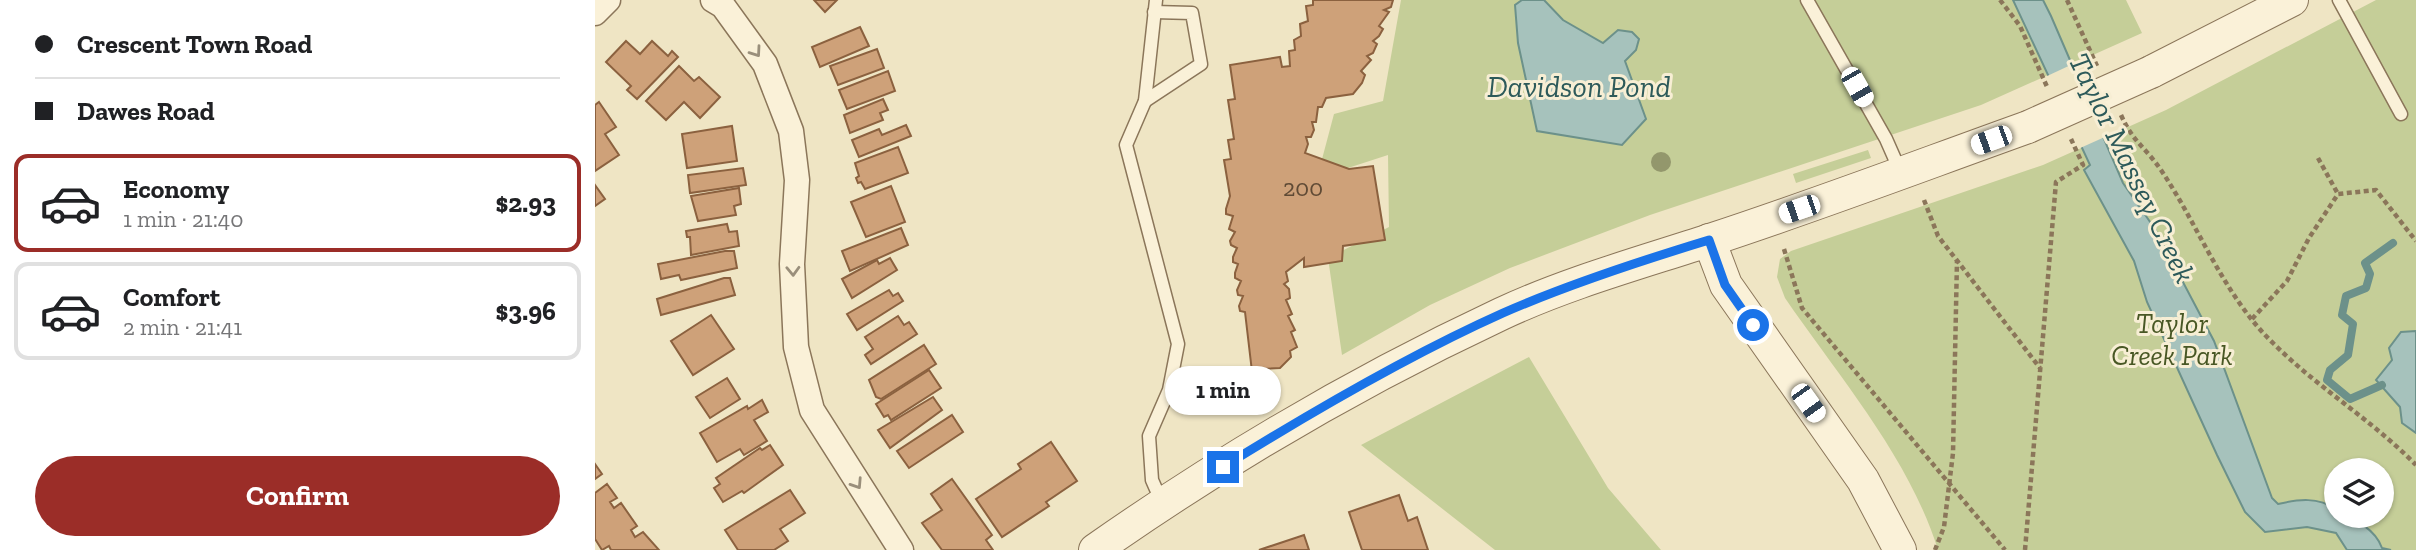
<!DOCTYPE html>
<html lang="en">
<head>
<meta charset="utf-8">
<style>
	body { margin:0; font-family:"Zilla Slab",serif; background:#f6f6f6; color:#202124; height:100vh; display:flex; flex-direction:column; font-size:26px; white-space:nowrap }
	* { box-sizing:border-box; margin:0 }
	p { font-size:23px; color:#757577 }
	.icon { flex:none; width:38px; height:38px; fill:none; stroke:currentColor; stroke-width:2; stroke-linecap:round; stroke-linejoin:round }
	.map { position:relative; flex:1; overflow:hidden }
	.drawer { display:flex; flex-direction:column; background:#fff; width:595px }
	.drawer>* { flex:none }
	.top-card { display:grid; align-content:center; height:154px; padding:0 35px; background:#fff }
	.controls { position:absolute; left:1729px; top:458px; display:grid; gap:14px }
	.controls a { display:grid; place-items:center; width:70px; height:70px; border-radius:50%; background:#fff; box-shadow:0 2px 5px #0004; font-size:35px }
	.end { position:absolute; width:32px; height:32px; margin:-16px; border:9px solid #1a73e8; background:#fff; box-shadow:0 0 0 4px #fff }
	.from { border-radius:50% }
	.bubble { position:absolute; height:49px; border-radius:24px; background:#fff; box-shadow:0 2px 5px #0004; font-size:23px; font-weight:700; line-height:49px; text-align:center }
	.car { position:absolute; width:21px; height:42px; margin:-21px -10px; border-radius:9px; box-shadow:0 0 5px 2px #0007; background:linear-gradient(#fff 24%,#345 0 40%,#fff 0 76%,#345 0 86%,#fff 0) }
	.top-card b { display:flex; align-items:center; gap:24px; height:66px; font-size:26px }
	.top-card b+b { border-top:2px solid #e0e0e0 }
	.top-card i { width:18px; height:18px; background:#202124 }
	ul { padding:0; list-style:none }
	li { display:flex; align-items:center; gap:21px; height:98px; margin:0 14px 10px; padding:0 21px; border:4px solid #e0e0e0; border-radius:14px }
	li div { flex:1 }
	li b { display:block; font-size:26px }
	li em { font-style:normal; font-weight:700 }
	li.selected { border-color:#9b2d28 }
	li>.icon { width:63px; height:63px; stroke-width:1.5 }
	.primary-button { display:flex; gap:14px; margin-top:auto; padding:14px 35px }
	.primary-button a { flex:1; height:80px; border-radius:42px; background:#9b2d28; color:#fff; font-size:28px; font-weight:700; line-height:80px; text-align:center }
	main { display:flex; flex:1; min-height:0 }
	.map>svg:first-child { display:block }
</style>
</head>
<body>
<main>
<section class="drawer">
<div class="top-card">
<b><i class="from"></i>Crescent Town Road</b>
<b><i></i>Dawes Road</b>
</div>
<ul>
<li class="selected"><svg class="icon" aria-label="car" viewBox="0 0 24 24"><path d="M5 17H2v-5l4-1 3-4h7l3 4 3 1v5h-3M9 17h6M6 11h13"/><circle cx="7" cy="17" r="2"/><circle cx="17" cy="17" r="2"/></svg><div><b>Economy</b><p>1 min · 21:40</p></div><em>$2.93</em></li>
<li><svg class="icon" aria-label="car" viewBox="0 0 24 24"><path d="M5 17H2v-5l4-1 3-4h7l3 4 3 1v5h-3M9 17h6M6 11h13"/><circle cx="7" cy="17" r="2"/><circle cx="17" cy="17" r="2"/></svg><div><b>Comfort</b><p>2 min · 21:41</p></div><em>$3.96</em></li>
</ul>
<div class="primary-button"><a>Confirm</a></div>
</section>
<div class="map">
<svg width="1821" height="550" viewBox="0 0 1821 550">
	<rect width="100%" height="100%" fill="#efe5c4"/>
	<g fill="#c5ce98" fill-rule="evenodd">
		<polygon points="806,0 1531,0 1547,33 1386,105 1055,215 915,268 835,305 747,355 733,258 794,227 793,155 722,178 739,114 788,101"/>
		<path d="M 1781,0 L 1821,0 L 1821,550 L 1343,550 C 1314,457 1244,377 1190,298 L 1182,277 L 1185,259 L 1196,251 L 1448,165 L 1571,110 ZM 1741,471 L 1787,471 L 1787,516 L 1741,516 Z"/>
		<polygon points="1273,150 1276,158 1201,183 1198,174"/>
		<polygon points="934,357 1013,488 1066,550 900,550 766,445"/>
	</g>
	<g fill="#a6c2bc" stroke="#6c918a" stroke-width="2">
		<polygon points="927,0 949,0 968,20 1008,43 1023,30 1037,32 1044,39 1041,50 1030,61 1051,119 1027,145 942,131 923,43 920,5"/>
		<path d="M 1418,0 L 1448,0 L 1456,16 L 1528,183 L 1560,229 L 1619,341 L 1677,498 L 1683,504 C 1704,499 1723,497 1741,509 L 1741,516 C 1760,516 1781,531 1787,548 L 1796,550 L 1752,550 L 1741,533 L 1712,527 L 1670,532 L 1650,512 L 1622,455 L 1552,302 L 1539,261 L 1489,170 L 1495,165 Z"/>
		<polygon points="1821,331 1821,433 1807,423 1805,407 1781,380 1797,360 1794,348 1806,332"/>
	</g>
	<polygon fill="#efe5c4" points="1480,63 1512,136 1483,149 1450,77"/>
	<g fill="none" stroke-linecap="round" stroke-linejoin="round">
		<polyline stroke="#6c918a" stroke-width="8" points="1787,385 1755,399 1732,380 1735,370 1753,355 1758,324 1747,315 1751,296 1771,288 1775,274 1770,263 1798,243"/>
	</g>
	<g fill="#cea179" stroke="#8b613f" stroke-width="2">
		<polygon points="219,0 242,0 230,12"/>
		<polygon points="718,0 798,0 796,7 789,10 794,12 784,26 788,29 784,36 778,41 782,44 778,53 772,56 776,60 766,71 770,75 767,83 758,94 731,98 727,107 723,107 721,122 717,122 719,130 716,137 711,137 713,144 710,153 754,169 778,166 790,240 748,246 747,261 709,267 709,258 691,272 693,281 689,284 694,289 695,298 691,300 697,314 693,316 700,330 696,332 702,347 695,351 696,357 685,368 668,369 669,378 658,380 650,312 645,311 644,306 648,296 643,295 642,290 646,281 640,278 640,273 643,264 638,262 638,257 642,248 636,245 635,241 640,232 634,229 638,216 631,214 631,209 635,196 629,160 636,159 633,140 639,139 633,100 640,99 635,65 685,57 687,67 695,66 694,51 700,50 699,40 706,36 705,24 713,21 711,6 718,5"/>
		<polygon points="265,27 274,46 225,67 217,47"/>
		<polygon points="31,41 45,54 57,41 73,56 77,51 83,57 42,99 32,90 36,86 11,62"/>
		<polygon points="282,49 289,68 243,85 235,66"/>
		<polygon points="84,66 99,81 104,77 125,97 105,118 89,102 71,120 51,101"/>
		<polygon points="293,71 300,91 252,109 244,90"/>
		<polygon points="288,99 293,110 285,113 288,120 255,133 249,115"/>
		<polygon points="4,102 21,127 10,134 24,155 0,171 0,105"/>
		<polygon points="311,125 316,136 264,157 257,140 284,129 287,135"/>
		<polygon points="137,126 142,161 92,168 87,134"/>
		<polygon points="303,147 313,173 270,189 266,182 263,183 261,178 264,176 260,163"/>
		<polygon points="148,168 151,185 95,193 93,175"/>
		<polygon points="0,185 10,199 0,206"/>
		<polygon points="296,186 310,222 271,237 256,202"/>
		<polygon points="144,188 146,204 139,206 141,215 103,221 96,196"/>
		<polygon points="132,224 134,232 142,231 144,246 96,255 95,237 92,237 91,231"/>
		<polygon points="306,228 313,245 255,271 247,251"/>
		<polygon points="130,251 139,251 142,268 86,280 84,275 66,279 63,264"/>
		<polygon points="295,258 302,270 257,298 247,279 282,260 284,264"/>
		<polygon points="129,278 135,278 140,295 66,315 62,299"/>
		<polygon points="294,290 298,296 303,293 308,301 262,330 252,314"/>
		<polygon points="116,315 139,349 98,375 76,341"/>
		<polygon points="303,316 309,325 314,322 322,334 276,364 270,355 278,349 270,337"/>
		<polygon points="329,345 341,364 286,399 281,397 274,380"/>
		<polygon points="334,370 346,388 296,420 293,415 289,417 281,404"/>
		<polygon points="132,378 145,399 115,418 101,397"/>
		<polygon points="338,397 347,410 295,448 283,430"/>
		<polygon points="167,400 173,412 159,420 172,441 149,455 145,449 122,462 105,433 152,406 153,409"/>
		<polygon points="357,415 368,432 314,468 302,451"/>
		<polygon points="456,442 482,481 451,502 454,506 407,537 381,499 426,469 423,464"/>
		<polygon points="175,445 188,465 149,493 147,491 128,502 119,488 125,484 121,478 165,448 167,450"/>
		<polygon points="0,464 7,474 0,479"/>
		<polygon points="357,479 397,535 391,540 398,550 347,550 327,523 347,510 336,494"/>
		<polygon points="12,484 22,498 15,502 19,508 26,503 42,526 36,530 40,537 48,532 64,550 16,550 14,546 7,550 0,539 0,493"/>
		<polygon points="195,490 210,513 185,529 193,541 179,550 143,550 130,530"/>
		<polygon points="804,495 813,521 822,517 833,550 767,550 754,512"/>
		<polygon points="709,535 714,550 664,550"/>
	</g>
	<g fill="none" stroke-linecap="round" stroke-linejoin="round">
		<defs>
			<g id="service">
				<polyline points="561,0 550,101 531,145 583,344 574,390 554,436 557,480 568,505"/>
				<polyline points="1212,0 1291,139 1306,173"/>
				<polyline points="1744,0 1806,114"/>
				<polyline points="550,101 606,64 597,13 559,12"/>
			</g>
			<g id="minor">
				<polyline points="118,0 128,6 170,64 196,131 202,180 197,264 201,347 217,410 306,550"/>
				<polyline points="0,13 13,0"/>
			</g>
			<g id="tertiary">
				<polyline points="1556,72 1697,0"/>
				<polyline points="1114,240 1131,285 1268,480 1305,550"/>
				<path d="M 500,550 C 627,461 765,380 906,314 C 972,283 1045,263 1115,240 C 1222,205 1327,165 1433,127"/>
			</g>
		</defs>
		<use href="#service" stroke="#8b765a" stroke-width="15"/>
		<use href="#minor" stroke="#8b765a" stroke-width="27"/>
		<use href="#tertiary" stroke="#8b765a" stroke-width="34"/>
		<g stroke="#8b765a" stroke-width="4.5" stroke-dasharray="5 3.5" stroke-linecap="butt">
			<polyline points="1405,0 1425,26 1453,89"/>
			<polyline points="1472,0 1502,66"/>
			<path d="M 1526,115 C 1538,142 1551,148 1566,170 C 1605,228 1628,295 1679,344 C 1723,388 1777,420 1821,465"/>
			<polyline points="1723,158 1743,194"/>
			<polyline points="1329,200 1343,236 1445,368"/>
			<polyline points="1189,249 1207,308 1410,550"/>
			<polyline points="1657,319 1692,281 1714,238 1743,194 1781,190 1821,241"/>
			<polyline points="1340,550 1349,527 1358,453 1362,260"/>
			<polyline points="1430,550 1461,182 1488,165 1476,139"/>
		</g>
		<use href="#service" stroke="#faf1d8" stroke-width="12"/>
		<use href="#minor" stroke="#faf1d8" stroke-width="24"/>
		<use href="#tertiary" stroke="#faf1d8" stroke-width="32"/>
		<defs>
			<polyline id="tertiary-bridge" points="1433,127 1556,72"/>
		</defs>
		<use href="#tertiary-bridge" stroke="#8b765a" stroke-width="34" stroke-linecap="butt"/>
		<use href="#tertiary-bridge" stroke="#faf1d8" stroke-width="32"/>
	</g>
	<circle fill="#93976c" cx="1066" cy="162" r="10"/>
	<defs><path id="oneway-chevron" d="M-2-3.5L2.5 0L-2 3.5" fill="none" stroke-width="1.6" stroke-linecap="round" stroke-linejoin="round" transform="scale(1.75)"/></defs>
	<g stroke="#9a8f7b">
		<use href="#oneway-chevron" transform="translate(161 52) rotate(55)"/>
		<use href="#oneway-chevron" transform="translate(198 271) rotate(88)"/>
		<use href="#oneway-chevron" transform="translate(262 484) rotate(57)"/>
	</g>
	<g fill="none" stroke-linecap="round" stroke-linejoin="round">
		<path stroke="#1a73e8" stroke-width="9" d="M 628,467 C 715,413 814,355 908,313 C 974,284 1045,261 1114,240 L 1130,285 L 1158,325"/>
	</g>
	<g text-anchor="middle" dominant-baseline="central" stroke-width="6" stroke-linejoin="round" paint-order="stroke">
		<g font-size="24" fill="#5f4a35">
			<text x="708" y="187">200</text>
		</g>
		<g font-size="28" font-style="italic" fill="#485724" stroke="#f7eed4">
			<text x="1577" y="323">Taylor<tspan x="1577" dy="32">Creek Park</tspan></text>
		</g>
		<g font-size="30" font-style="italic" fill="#2d5a5a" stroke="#f7eed4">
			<text x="984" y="87">Davidson Pond</text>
			<text transform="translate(1537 168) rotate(64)">Taylor Massey Creek</text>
		</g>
	</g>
</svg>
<div class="controls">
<a><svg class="icon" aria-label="layers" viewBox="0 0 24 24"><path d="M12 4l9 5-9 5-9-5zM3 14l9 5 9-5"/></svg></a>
</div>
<i class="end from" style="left:1158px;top:325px"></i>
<i class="end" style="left:628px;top:467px"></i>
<div class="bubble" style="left:570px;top:366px;width:116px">1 min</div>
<i class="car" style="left:1262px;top:87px;rotate:150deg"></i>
<i class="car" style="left:1396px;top:140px;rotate:250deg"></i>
<i class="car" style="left:1204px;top:209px;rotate:251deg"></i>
<i class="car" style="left:1213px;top:403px;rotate:144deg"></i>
</div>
</main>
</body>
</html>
